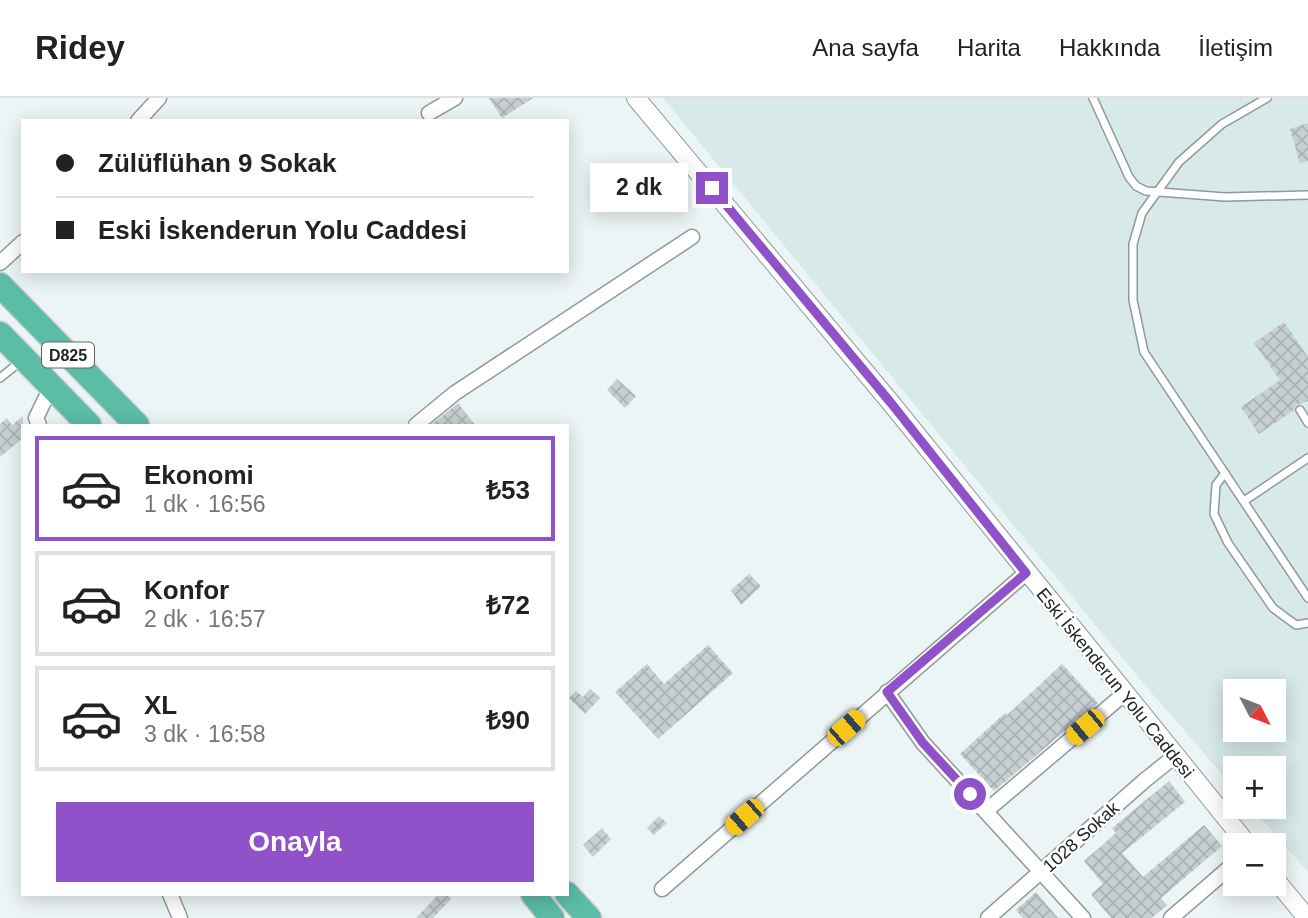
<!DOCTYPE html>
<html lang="tr">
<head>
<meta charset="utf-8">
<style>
	body { margin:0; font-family:Helvetica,sans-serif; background:#f2f2f2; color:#222; height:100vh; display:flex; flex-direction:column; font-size:26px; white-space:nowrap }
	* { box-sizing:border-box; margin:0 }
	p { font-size:23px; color:#767676 }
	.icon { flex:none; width:38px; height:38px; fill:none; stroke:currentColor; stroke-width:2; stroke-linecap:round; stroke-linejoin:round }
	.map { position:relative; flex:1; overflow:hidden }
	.drawer { position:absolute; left:21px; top:326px; width:548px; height:472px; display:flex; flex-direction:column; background:#fff; border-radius:0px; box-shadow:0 4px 18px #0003 }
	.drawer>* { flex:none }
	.guide { position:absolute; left:21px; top:21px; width:548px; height:154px; border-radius:0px; box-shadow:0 4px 18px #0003; display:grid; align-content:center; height:154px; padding:0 35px; background:#fff }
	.needle { width:46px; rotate:132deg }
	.tools { position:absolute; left:1223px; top:581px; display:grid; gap:14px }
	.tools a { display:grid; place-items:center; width:63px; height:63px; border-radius:0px; background:#fff; box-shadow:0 4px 18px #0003; font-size:35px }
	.end { position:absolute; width:32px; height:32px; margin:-16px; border:9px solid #8f52c8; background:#fff; box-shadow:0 0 0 4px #fff }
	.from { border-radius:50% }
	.bubble { position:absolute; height:49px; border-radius:0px; background:#fff; box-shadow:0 4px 18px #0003; font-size:23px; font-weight:700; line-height:49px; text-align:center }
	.car { position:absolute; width:21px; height:42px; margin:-21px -10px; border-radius:9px; box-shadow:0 0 5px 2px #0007; background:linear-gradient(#f5c518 24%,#345 0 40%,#f5c518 0 76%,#345 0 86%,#f5c518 0) }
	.guide b { display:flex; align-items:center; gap:24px; height:66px; font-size:26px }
	.guide b+b { border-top:2px solid #e0e0e0 }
	.guide i { width:18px; height:18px; background:#222 }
	ul { padding:12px 0 0; list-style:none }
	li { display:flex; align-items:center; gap:21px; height:105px; margin:0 14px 10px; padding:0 21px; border:4px solid #e0e0e0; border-radius:0px }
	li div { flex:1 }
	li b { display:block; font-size:26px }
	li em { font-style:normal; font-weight:700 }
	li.current { border-color:#8f52c8 }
	li>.icon { width:63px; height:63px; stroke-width:1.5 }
	.button { display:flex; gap:14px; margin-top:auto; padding:14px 35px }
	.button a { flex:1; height:80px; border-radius:0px; background:#8f52c8; color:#fff; font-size:28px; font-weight:700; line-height:80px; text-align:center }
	header { display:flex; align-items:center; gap:42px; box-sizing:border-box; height:98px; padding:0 35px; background:#fff; border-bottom:2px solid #e0e0e0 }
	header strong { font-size:33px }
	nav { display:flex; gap:38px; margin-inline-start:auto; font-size:24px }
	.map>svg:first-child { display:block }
</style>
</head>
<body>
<header>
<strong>Ridey</strong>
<nav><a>Ana sayfa</a><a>Harita</a><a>Hakkında</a><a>İletişim</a></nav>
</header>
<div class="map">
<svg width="1308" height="820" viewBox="0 0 1308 820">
	<defs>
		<pattern id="building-cross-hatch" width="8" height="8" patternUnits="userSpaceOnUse" patternTransform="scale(1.75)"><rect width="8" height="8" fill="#c7cfd2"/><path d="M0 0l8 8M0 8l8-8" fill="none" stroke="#abb2b4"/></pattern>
	</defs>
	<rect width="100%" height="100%" fill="#ecf5f5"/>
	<path fill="#d7e9e9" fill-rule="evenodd" d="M 663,0 L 1308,0 L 1308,774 L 1251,709 L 1274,709 L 1274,670 L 1236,670 L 1235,691 L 1143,585 ZM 1236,593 L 1274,593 L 1274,632 L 1236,632 Z"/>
	<g fill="url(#building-cross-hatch)">
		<polygon points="489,0 533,0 502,20"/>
		<polygon points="1308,25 1308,63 1300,66 1290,31"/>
		<polygon points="1284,224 1308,259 1308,303 1296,307 1294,312 1259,336 1241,309 1280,282 1254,245"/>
		<polygon points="617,281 636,298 625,310 607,292"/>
		<polygon points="458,305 475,327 431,327"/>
		<polygon points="23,318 23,340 0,359 0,326 7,320 12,327"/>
		<polygon points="749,476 761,488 741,507 731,492"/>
		<polygon points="708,547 733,575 658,641 615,594 647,566 664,586"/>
		<polygon points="1062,566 1098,605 994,693 960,656 1005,615 1007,617"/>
		<polygon points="590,591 600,600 585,616 569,600 576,593 583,599"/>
		<polygon points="1169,683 1185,704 1122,755 1143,779 1204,727 1222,748 1161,800 1167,807 1152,820 1111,820 1091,796 1103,786 1084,763 1116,735 1112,730"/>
		<polygon points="659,718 667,725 654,737 647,730"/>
		<polygon points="602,730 611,741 593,759 583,747"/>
		<polygon points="1036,794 1058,820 1023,820 1016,812"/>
		<polygon points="439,796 446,796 451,801 433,820 416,820"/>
	</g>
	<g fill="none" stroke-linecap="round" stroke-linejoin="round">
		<defs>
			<g id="service">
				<polyline points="1093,0 1129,79 1136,88 1146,93 1225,99 1308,97"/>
				<polyline points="1267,0 1222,26 1179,64 1142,115 1133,146 1133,202 1144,254 1308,500"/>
				<polyline points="0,280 21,263"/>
				<polyline points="1300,312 1308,325"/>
				<polyline points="1225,375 1216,387 1214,416 1228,445 1273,510 1296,527 1308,525"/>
				<polyline points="1244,403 1308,360"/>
			</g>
			<g id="minor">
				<polyline points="429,15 455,0"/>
				<polyline points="138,23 159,0"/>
				<polyline points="0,165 23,144"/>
				<polyline points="39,327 36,320 51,289"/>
				<polyline points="416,327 455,295 692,139"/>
				<polyline points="887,594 923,645 1083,820"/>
				<polyline points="986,713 1124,596"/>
				<polyline points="662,791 1026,475"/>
				<polyline points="170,796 180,820"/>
				<polyline points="988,820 1144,683 1175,658"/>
				<polyline points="1171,820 1236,764"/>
			</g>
			<g id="tertiary">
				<polyline points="636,0 891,305 1248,747"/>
				<polyline points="1274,780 1307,820"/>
			</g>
			<g id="trunk">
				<polyline points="0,187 137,327"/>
				<polyline points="0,236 89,327"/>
				<polyline points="533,796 552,820"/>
				<polyline points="567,796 589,820"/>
			</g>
		</defs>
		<use href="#service" stroke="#919999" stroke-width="10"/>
		<use href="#minor" stroke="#919999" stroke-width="17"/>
		<use href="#tertiary" stroke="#919999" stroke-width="20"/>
		<use href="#trunk" stroke="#cecfcf" stroke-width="27"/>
		<use href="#service" stroke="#fff" stroke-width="7"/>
		<use href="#minor" stroke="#fff" stroke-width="14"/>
		<use href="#tertiary" stroke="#fff" stroke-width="18"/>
		<use href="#trunk" stroke="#5bbca7" stroke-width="24"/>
	</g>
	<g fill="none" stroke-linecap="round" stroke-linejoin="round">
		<polyline stroke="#8f52c8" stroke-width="9" points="712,90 891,305 1026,475 887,594 923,645 970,696"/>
	</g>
	<g text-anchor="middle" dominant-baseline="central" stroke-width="5" stroke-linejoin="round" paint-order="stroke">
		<rect fill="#fff" stroke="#646666" stroke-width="2" x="42" y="244.5" width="52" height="25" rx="5"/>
		<g font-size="16" font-weight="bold" fill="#222525">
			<text x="68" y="257">D825</text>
		</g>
		<g font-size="18" fill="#222525" stroke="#fff">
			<text transform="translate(1115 585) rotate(51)">Eski İskenderun Yolu Caddesi</text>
			<text transform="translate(1081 739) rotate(-42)">1028 Sokak</text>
		</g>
	</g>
</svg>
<div class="tools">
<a><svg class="needle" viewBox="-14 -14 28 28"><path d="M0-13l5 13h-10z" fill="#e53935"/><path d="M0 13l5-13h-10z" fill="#767676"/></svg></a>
<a>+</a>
<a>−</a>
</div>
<i class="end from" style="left:970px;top:696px"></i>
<i class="end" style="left:712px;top:90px"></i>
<div class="bubble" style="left:590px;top:65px;width:98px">2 dk</div>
<i class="car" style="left:1085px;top:629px;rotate:230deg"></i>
<i class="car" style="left:846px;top:630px;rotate:49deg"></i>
<i class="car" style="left:744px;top:719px;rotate:229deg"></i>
<div class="guide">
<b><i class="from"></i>Zülüflühan 9 Sokak</b>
<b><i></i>Eski İskenderun Yolu Caddesi</b>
</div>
<section class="drawer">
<ul>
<li class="current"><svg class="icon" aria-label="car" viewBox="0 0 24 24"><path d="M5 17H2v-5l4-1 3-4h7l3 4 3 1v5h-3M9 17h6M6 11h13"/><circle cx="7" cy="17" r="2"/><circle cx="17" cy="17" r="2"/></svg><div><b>Ekonomi</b><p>1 dk · 16:56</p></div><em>₺53</em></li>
<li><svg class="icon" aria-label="car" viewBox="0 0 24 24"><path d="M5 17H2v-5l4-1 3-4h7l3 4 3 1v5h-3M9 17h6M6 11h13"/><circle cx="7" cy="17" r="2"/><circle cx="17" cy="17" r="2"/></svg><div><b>Konfor</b><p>2 dk · 16:57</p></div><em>₺72</em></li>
<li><svg class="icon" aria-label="car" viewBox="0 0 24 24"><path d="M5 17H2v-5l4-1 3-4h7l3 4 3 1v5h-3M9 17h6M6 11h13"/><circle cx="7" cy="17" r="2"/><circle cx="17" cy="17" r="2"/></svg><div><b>XL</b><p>3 dk · 16:58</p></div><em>₺90</em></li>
</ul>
<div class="button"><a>Onayla</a></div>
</section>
</div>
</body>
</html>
